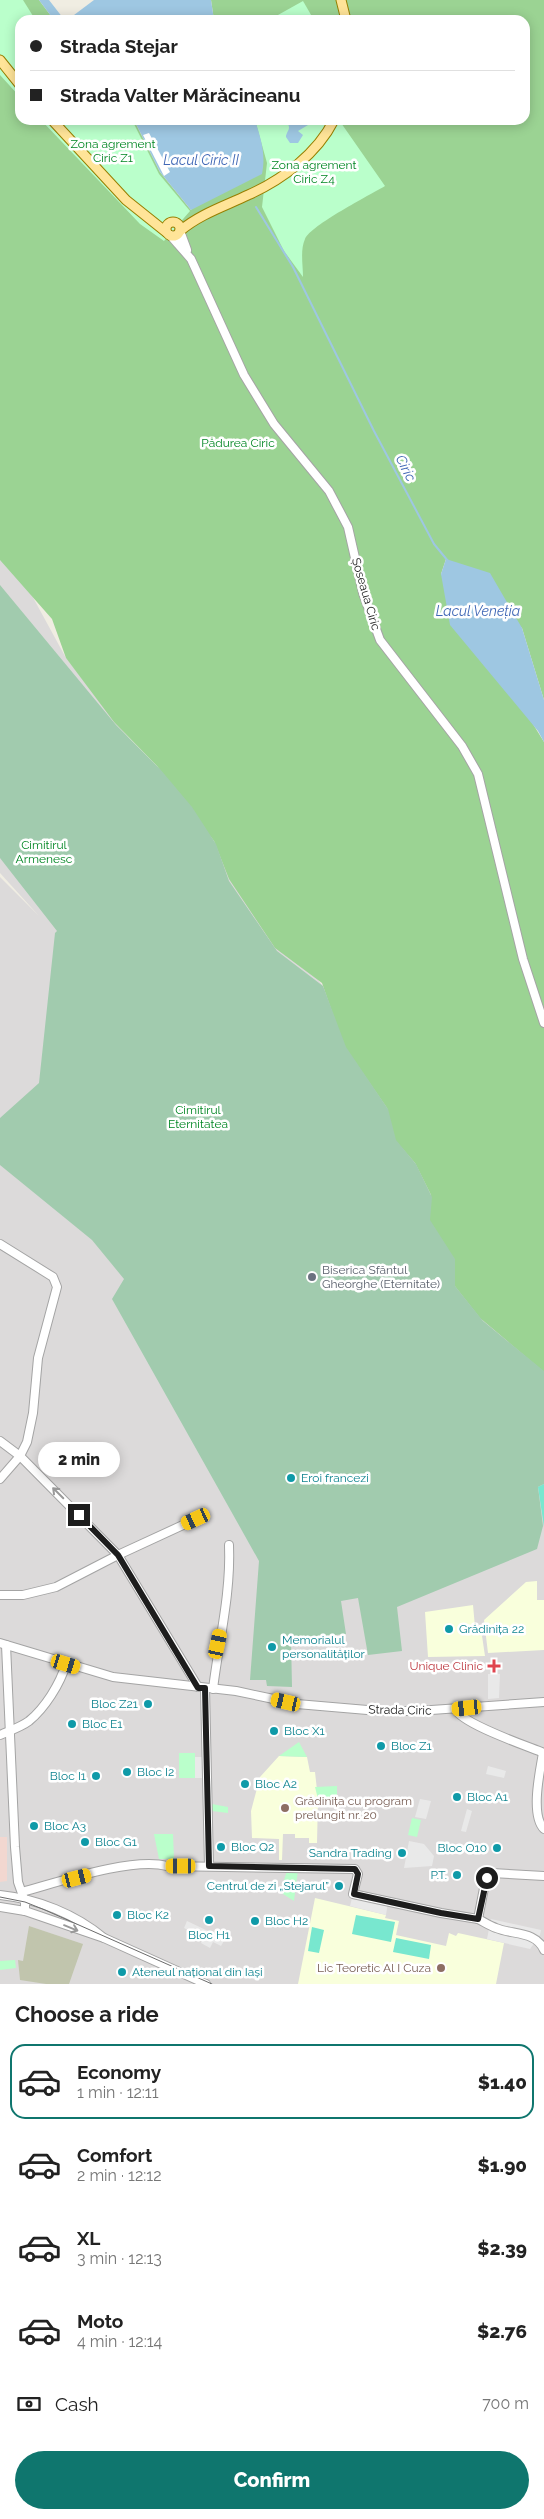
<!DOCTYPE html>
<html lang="en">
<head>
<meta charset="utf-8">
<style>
	body { margin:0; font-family:Raleway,sans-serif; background:#f2f2f2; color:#222; height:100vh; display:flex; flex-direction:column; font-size:19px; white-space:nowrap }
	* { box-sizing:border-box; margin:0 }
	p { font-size:16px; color:#767676 }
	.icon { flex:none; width:28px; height:28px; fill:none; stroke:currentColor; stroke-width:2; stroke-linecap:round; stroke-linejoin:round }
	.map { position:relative; height:1984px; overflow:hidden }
	.drawer { display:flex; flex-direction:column; background:#fff; flex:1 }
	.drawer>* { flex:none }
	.top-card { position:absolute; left:15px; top:15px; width:515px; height:110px; border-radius:15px; box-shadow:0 2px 12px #0003; display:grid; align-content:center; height:110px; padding:0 15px; background:#fff }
	.end { position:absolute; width:22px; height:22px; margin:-11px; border:6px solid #1d1d1d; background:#fff; box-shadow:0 0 0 2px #fff }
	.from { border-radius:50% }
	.bubble { position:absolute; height:35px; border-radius:18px; background:#fff; box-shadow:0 2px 12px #0003; font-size:16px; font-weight:800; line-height:35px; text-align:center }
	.car { position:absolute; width:15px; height:30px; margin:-15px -8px; border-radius:6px; box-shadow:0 0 4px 1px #0007; background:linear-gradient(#f5c518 24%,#345 0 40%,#f5c518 0 76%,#345 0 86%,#f5c518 0) }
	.top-card b { display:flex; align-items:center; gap:18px; height:48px; font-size:19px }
	.top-card b+b { border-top:1px solid #e0e0e0 }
	.top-card i { width:12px; height:12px; background:#222 }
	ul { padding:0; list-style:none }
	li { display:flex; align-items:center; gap:15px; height:75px; margin:0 10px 8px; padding:0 5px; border:2px solid transparent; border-radius:15px }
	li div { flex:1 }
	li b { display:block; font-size:19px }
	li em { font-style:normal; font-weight:800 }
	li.on { border-color:#0f766e }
	li>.icon { width:45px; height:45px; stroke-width:1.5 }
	h2 { padding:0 15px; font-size:22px; line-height:60px }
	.pay { display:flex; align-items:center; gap:12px; height:55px; padding:0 15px; font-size:19px }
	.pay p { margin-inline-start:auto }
	.cta { display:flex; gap:10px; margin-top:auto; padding:10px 15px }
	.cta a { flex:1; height:58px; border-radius:30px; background:#0f766e; color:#fff; font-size:20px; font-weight:800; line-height:58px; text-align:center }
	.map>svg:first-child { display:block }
</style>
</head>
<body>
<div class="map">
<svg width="544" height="1984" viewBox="0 0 544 1984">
	<rect width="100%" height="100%" fill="#f0ede2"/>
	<polygon fill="#dcdada" points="0,537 66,658 323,986 455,1286 544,1371 544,1984 0,1984 0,877 39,916 0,873"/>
	<polygon fill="#f2d7d0" points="0,1837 7,1837 7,1881 0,1882"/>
	<g fill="#f9ffdc">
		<polygon points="537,1581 537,1600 544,1600 544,1650 488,1653 484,1620 526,1582"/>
		<polygon points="473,1605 475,1627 481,1629 485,1656 428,1657 425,1612"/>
		<polygon points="279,1756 307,1757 310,1772 315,1772 318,1799 317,1843 309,1843 309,1838 295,1838 295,1834 283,1834 282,1860 279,1860 279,1839 252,1838 251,1811 260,1777"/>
		<polygon points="315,1898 386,1915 385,1918 399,1921 396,1935 446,1946 449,1933 456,1936 458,1933 504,1943 496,1984 298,1984"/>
	</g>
	<polygon fill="#c1c5ad" points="29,1926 83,1944 69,1984 46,1984 20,1980 18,1960 23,1961"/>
	<polygon fill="#9bd393" points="0,0 39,0 54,20 20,20 20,120 134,120 160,172 191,210 255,120 525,120 525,20 214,20 211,0 544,0 544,700 522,628 446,559 441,574 544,742 544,1372 480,1318 454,1285 429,1220 431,1195 415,1163 394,1139 387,1108 344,1046 322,983 275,948 229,879 214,841 157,766 114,722 66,658 52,619 0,560"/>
	<polygon fill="#a1cbae" points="0,585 116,725 160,769 192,807 216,844 229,881 277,951 323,986 346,1047 388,1109 396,1140 416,1164 432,1197 430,1220 455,1259 455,1286 483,1321 544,1371 544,1484 538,1487 543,1526 537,1549 397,1607 402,1651 368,1655 358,1598 341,1601 346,1634 291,1639 292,1687 267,1686 266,1680 250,1680 259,1561 112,1299 124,1279 92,1240 0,1165 0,1118 39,1083 55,933 57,931 0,858"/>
	<g fill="#baffcb">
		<polygon points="0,0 23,0 33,16 31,18 35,20 20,20 20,97 0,75"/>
		<polygon points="303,1 314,20 269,20"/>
		<polygon points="41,120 132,120 159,174 190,211 164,241 140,224"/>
		<path d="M 255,120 L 339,120 L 385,186 C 370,195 311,225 305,239 C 300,250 303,265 303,277 L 284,251 L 262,207 L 267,163 Z"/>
		<polygon points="299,1742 307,1757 279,1756"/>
		<rect x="179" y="1753" width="16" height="25"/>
		<polygon points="337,1786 337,1798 318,1799 315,1787"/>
		<polygon points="212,1804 228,1807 228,1813 212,1811"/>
		<polygon points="412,1818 421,1820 417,1837 408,1835"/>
		<polygon points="154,1834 173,1834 174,1859 159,1859"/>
		<polygon points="287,1870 298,1870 294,1901 283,1894 281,1891"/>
		<polygon points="15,1960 16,1968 0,1970 0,1961"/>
	</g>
	<g fill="#78e7cf">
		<polygon points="544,1484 544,1527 538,1487"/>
		<polygon points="356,1915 395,1922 391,1942 352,1934"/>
		<polygon points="312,1927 324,1930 319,1953 308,1951"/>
		<polygon points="396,1938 431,1945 429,1959 393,1952"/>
	</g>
	<g fill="#e9e9e9">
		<polygon points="488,1674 500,1674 499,1698 488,1699"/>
		<polygon points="195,1757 205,1757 206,1778 195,1778"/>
		<polygon points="488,1766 506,1771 504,1778 486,1774"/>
		<polygon points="420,1799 431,1801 426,1819 415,1817"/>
		<polygon points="467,1809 472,1811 466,1832 461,1831"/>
		<polygon points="409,1841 424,1844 434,1856 432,1866 404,1868"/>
		<polygon points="353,1894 388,1902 386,1915 350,1906"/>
		<polygon points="491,1919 541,1930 540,1935 530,1949 487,1939"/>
		<polygon points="187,1921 225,1939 221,1946 213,1942 210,1948 201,1943 203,1938 184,1928"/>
	</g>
	<g fill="#9ec7e2">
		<polygon points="39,0 49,0 63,18 70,18 94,0 211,0 214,20 54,20"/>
		<path d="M 134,120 L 255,120 C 261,139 266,154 262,174 L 191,210 L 160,172 Z"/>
		<path d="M 284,120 L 295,123 L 307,120 L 308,125 L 298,131 L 303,135 L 298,143 L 290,143 L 286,137 C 286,131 294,128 284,120 Z"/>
		<polygon points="446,559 490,573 522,628 544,700 544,742 538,731 450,625 441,574"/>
	</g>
	<polygon fill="#fff" points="149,133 170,172 164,176 143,135"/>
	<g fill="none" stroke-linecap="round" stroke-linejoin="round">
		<polyline stroke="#9ec7e2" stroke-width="2" points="256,207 293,267 374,431 434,544 448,561"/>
		<defs>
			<g id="minor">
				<polyline points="180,231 187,250"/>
				<polyline points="170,235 191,259 244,375 274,424 329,491 348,527 363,593 380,640 462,746 478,774 523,959 544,1023"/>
				<polyline points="0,1244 53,1277 57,1287 38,1358 33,1413 27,1442 20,1456 0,1479"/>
				<polyline points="0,1441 20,1456 118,1555 198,1687"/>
				<polyline points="0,1595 23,1595 56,1587 118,1555 196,1519"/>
				<polyline points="0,1643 113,1677 236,1691 297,1704 379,1711 417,1711 544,1702"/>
				<polyline points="6,1645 15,1847 18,1882 25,1902 25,1911"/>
				<polyline points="205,1688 209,1866"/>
				<path d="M 213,1689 C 219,1640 231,1594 229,1545"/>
				<path d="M 455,1709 C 462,1724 527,1746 544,1753"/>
				<path d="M 0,1735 C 9,1731 21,1727 29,1721 C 45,1708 60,1684 66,1664"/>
				<path d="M 543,1753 C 540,1771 530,1815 544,1829"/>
				<path d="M 22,1892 C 59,1882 131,1857 167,1866 L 355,1869 L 358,1874 L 353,1894 L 441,1913 L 478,1919 L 485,1883 L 492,1873 L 544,1876"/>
				<path d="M 0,1895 C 38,1899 75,1914 104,1938 L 25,1911 L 0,1907"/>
				<path d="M 478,1919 C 484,1922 490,1926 496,1928 C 513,1935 536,1931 544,1950"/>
				<polyline points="104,1938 206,1984"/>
			</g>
			<g id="major">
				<polyline points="341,0 346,20"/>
				<polyline points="0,60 20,85"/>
				<polyline points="52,120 126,200 166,232"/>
				<circle cx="173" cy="229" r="7"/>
				<path d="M 180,231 C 200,214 225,206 248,195 C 282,180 317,154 334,120"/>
			</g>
		</defs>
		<use href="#minor" stroke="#a4a4a4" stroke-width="10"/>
		<use href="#major" stroke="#977f00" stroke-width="11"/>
		<use href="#minor" stroke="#fff" stroke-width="8"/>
		<use href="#major" stroke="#ffe498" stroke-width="9"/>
		<polyline stroke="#6b6b6b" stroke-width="1" points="0,1897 25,1902 45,1910 212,1984"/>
	</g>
	<defs><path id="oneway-shaft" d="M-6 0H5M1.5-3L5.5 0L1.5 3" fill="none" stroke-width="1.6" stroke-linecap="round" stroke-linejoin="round" transform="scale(1.25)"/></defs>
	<g stroke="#999">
		<use href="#oneway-shaft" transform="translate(58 1493) rotate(-135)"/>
		<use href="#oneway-shaft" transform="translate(71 1928) rotate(22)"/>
	</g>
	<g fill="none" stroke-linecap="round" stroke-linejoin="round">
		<polyline stroke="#1d1d1d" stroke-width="6" points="79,1515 118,1555 198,1688 205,1688 209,1866 355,1869 358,1874 354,1894 441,1913 478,1919 487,1878"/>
	</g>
	<circle fill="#6b7280" stroke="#fff" stroke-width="2" cx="312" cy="1277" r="5"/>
	<g fill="#0f9aa8" stroke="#fff" stroke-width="2">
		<circle cx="291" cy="1478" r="5"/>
		<circle cx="449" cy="1629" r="5"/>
		<circle cx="272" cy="1647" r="5"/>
		<circle cx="148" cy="1704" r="5"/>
		<circle cx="72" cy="1724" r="5"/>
		<circle cx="274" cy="1731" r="5"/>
		<circle cx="381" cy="1746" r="5"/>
		<circle cx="127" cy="1772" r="5"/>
		<circle cx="96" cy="1776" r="5"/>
		<circle cx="245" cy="1784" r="5"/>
		<circle cx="457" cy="1797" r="5"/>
		<circle cx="34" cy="1826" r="5"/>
		<circle cx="85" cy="1842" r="5"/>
		<circle cx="221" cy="1847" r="5"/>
		<circle cx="497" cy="1848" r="5"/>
		<circle cx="402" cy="1853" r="5"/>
		<circle cx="457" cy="1875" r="5"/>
		<circle cx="339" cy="1886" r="5"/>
		<circle cx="117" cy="1915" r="5"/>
		<circle cx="209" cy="1920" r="5"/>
		<circle cx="255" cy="1921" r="5"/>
		<circle cx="122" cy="1972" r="5"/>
	</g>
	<path fill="#e0444e" stroke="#fff" stroke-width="2" d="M491.5 1658.5h5v5h5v5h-5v5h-5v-5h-5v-5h5z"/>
	<g fill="#8d6e63" stroke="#fff" stroke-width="2">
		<circle cx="285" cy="1808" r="5"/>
		<circle cx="441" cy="1968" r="5"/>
	</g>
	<g text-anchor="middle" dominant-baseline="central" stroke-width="5" stroke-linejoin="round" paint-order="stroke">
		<g font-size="12" fill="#018623" stroke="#fff">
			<text x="113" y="144">Zona agrement<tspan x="113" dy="14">Ciric Z1</tspan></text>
			<text x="314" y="165">Zona agrement<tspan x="314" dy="14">Ciric Z4</tspan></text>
			<text x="238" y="443">Pădurea Ciric</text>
			<text x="44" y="845">Cimitirul<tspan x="44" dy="14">Armenesc</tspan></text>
			<text x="198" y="1110">Cimitirul<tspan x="198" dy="14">Eternitatea</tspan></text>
		</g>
		<g font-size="12" fill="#1d1d1d" stroke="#fff">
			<text transform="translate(366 594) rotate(74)">Șoseaua Ciric</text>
			<text transform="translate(400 1710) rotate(1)">Strada Ciric</text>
		</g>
		<g font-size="12" fill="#5b616d" stroke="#fff" text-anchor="start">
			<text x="322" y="1270">Biserica Sfântul<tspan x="322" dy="14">Gheorghe (Eternitate)</tspan></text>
		</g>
		<g font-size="12" fill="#0d838f" stroke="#fff" text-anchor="start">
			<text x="301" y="1478">Eroi francezi</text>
			<text x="459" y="1629">Grădinița 22</text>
			<text x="282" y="1640">Memorialul<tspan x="282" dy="14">personalităților</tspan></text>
			<text x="138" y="1704" text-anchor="end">Bloc Z21</text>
			<text x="82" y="1724">Bloc E1</text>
			<text x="284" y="1731">Bloc X1</text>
			<text x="391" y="1746">Bloc Z1</text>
			<text x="137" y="1772">Bloc I2</text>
			<text x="86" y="1776" text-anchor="end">Bloc I1</text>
			<text x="255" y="1784">Bloc A2</text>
			<text x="467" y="1797">Bloc A1</text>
			<text x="44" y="1826">Bloc A3</text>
			<text x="95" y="1842">Bloc G1</text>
			<text x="231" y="1847">Bloc Q2</text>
			<text x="487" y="1848" text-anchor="end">Bloc O10</text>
			<text x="392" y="1853" text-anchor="end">Sandra Trading</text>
			<text x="447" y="1875" text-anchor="end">P.T.</text>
			<text x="329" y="1886" text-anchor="end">Centrul de zi „Stejarul”</text>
			<text x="127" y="1915">Bloc K2</text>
			<text x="265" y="1921">Bloc H2</text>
			<text x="209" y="1935" text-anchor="middle">Bloc H1</text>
			<text x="132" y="1972">Ateneul național din Iași</text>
		</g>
		<g font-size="12" fill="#be3a42" stroke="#fff" text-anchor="end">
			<text x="483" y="1666">Unique Clinic</text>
		</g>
		<g font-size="12" fill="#785e54" stroke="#fff" text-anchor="start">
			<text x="295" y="1801">Grădinița cu program<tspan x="295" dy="14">prelungit nr. 20</tspan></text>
			<text x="431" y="1968" text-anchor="end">Lic Teoretic Al I Cuza</text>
		</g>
		<g font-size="14" font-style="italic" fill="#4168b6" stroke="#fff">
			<text x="201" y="160">Lacul Ciric II</text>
			<text transform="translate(406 468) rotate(63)">Ciric</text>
			<text x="478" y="611">Lacul Veneția</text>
		</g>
	</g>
</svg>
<i class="end from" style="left:487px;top:1878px"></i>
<i class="end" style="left:79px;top:1515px"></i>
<div class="bubble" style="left:38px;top:1442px;width:82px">2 min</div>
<i class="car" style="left:196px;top:1519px;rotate:245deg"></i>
<i class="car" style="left:218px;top:1644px;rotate:12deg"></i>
<i class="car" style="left:66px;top:1664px;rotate:107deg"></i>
<i class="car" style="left:286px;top:1702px;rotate:283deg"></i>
<i class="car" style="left:467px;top:1708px;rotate:264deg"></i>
<i class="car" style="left:181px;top:1866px;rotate:270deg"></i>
<i class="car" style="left:77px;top:1878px;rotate:76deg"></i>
<div class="top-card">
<b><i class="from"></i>Strada Stejar</b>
<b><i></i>Strada Valter Mărăcineanu</b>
</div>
</div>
<section class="drawer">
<h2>Choose a ride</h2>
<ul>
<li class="on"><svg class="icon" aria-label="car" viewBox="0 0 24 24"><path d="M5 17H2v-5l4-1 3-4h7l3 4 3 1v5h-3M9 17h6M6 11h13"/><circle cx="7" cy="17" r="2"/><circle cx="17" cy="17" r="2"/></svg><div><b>Economy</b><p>1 min · 12:11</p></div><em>$1.40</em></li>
<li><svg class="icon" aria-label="car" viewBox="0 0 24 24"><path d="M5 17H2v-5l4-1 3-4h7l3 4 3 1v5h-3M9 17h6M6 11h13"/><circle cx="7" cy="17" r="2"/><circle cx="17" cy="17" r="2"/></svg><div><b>Comfort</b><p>2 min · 12:12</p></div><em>$1.90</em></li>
<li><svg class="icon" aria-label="car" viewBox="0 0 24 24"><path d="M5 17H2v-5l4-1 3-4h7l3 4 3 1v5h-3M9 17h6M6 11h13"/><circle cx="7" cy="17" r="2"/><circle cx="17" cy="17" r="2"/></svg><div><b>XL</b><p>3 min · 12:13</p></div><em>$2.39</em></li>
<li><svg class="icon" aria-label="car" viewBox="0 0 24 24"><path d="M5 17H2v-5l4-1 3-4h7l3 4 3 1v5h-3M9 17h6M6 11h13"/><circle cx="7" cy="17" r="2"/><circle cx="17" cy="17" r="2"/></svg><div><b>Moto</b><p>4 min · 12:14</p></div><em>$2.76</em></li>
</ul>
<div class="pay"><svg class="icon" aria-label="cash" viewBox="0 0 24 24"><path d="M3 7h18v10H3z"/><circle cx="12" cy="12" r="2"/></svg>Cash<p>700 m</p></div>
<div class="cta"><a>Confirm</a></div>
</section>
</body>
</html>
